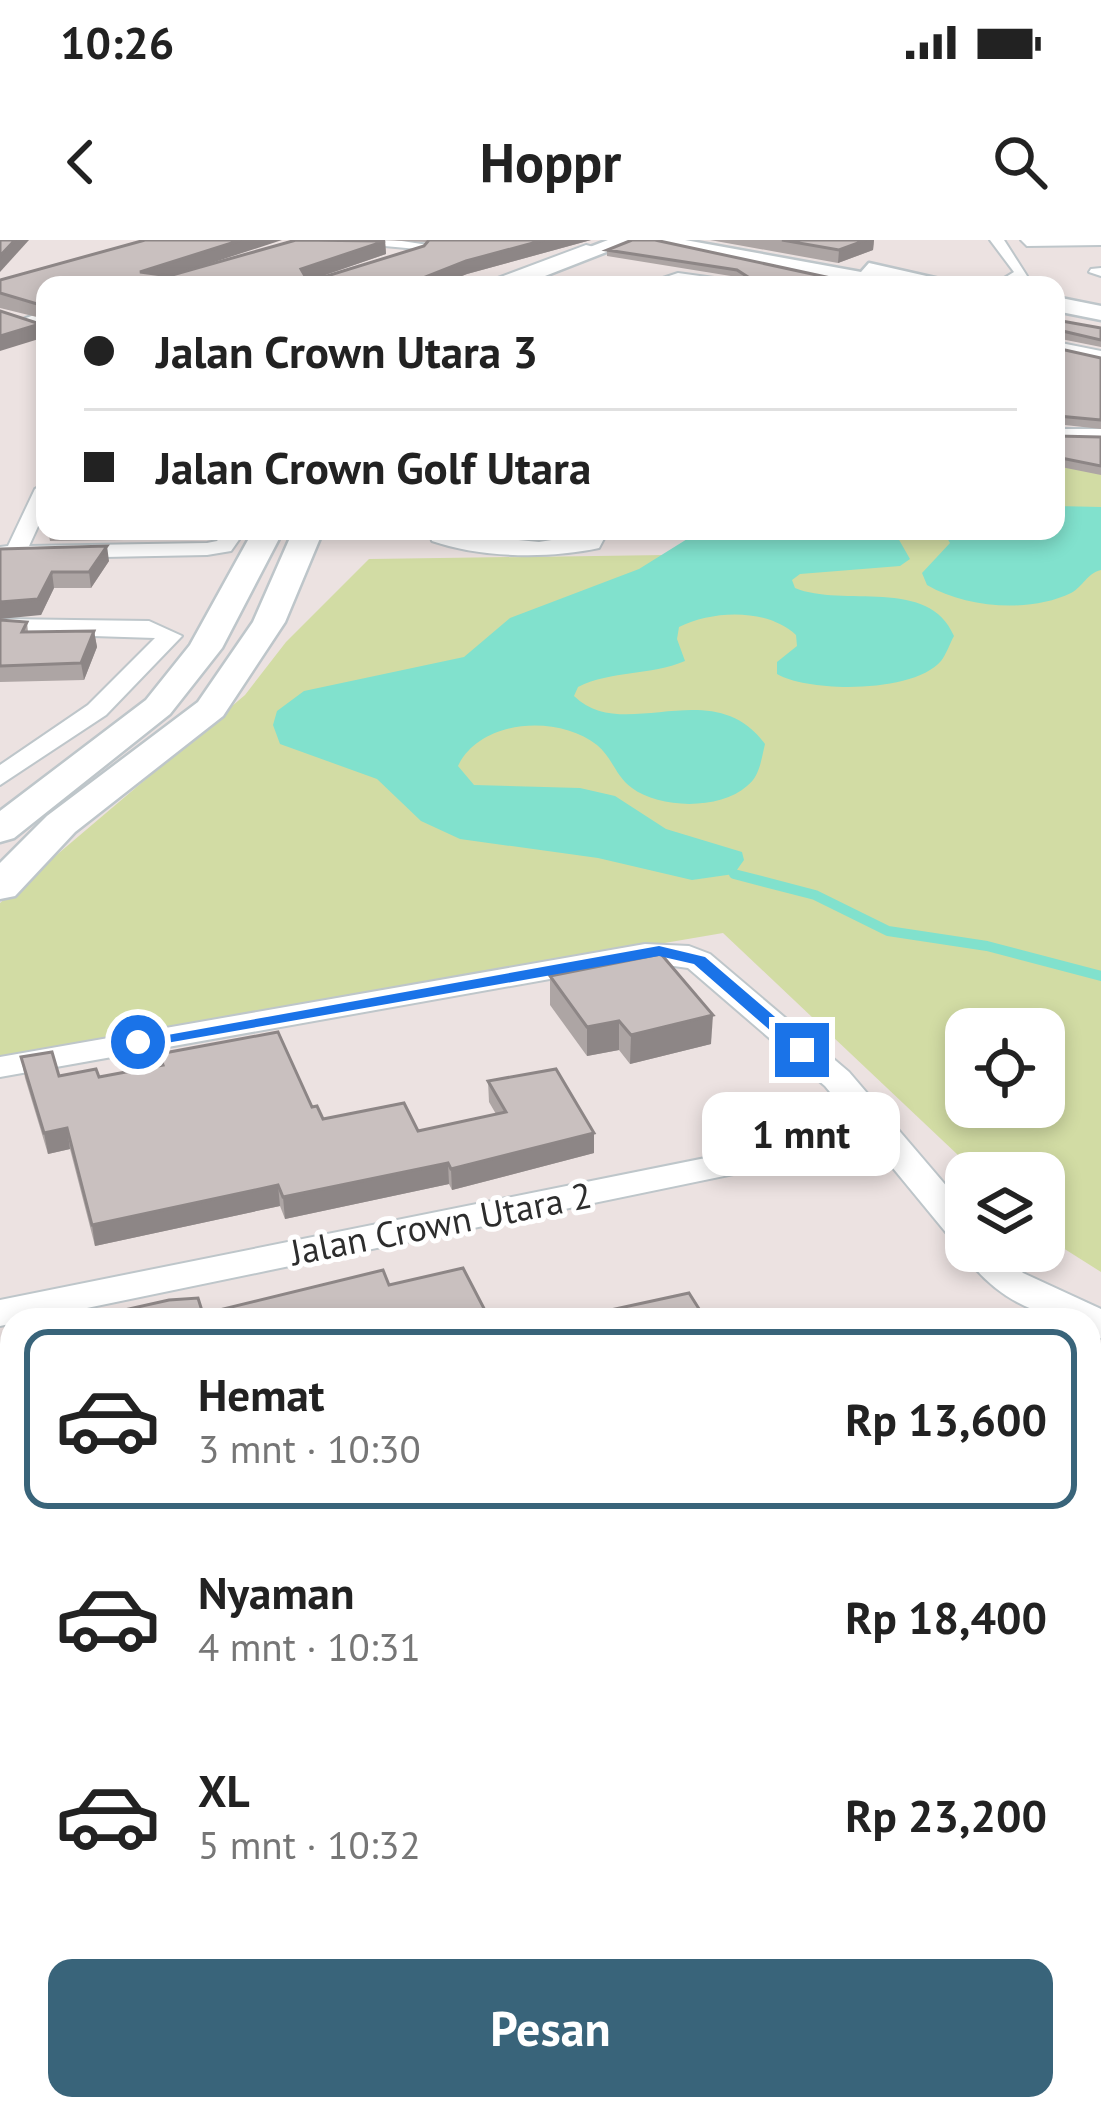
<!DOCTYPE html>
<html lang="id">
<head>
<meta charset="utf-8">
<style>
	body { margin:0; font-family:"PT Sans",sans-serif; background:#f6f6f6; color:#222; height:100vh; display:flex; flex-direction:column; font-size:45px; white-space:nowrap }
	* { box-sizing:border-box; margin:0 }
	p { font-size:39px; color:#767676 }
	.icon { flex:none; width:66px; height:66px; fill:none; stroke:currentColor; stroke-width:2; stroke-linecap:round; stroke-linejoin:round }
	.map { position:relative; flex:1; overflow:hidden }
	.side { position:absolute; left:0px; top:1068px; width:1101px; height:813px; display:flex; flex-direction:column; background:#fff; border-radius:36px 36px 0 0; box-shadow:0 6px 18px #0003 }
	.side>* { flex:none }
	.guide { position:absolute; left:36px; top:36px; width:1029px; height:264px; border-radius:24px; box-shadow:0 6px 18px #0003; display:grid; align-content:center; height:264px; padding:0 48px; background:#fff }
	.tools { position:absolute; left:945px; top:768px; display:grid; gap:24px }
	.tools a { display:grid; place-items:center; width:120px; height:120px; border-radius:24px; background:#fff; box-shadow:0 6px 18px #0003; font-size:60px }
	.end { position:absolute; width:54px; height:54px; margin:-27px; border:15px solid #1a73e8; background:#fff; box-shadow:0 0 0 6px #fff }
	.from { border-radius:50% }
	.bubble { position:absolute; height:84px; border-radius:24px; background:#fff; box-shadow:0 6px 18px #0003; font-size:39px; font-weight:700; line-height:84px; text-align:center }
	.guide b { display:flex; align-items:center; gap:42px; height:114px; font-size:45px }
	.guide b+b { border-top:3px solid #e0e0e0 }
	.guide i { width:30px; height:30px; background:#222 }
	ul { padding:21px 0 0; list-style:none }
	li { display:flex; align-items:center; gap:36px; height:180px; margin:0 24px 18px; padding:0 24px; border:6px solid transparent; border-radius:24px }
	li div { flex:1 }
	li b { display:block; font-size:45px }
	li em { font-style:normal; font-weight:700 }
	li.current { border-color:#39647a }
	li>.icon { width:108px; height:108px; stroke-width:1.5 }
	.cta { display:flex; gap:24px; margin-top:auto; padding:24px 48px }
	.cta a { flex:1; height:138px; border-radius:24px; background:#39647a; color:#fff; font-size:48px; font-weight:700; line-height:138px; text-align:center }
	.status { display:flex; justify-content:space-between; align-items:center; height:84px; padding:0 60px; background:#fff; direction:ltr }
	.status svg { height:33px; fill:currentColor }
	header { display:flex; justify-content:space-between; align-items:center; height:156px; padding:0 48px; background:#fff; font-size:54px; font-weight:700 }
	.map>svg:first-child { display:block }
</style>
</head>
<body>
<div class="status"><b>10:26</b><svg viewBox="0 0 49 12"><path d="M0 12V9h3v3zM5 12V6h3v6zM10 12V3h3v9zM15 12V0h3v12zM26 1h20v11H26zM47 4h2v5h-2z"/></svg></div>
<header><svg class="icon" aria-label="back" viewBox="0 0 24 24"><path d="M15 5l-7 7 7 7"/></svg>Hoppr<svg class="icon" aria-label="search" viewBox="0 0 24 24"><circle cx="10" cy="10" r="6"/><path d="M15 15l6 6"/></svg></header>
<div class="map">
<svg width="1101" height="1879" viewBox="0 0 1101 1879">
	<rect width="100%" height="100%" fill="#ece2e1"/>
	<path fill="#d2dca4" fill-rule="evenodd" d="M 1056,199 L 1101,200 L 1101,1032 L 1044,996 L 1044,933 L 977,933 L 723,693 L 0,817 L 0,663 L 245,455 L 286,402 L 369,319 L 666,315 L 700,291 L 1056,291 ZM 966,789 L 1044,789 L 1044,867 L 966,867 Z"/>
	<g fill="#81e1cd">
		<path d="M 1056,266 L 1101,267 L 1101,330 C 1086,334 1084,346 1071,353 C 1030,373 966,368 927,345 L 922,333 L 950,303 L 943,291 L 1056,291 Z"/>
		<path d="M 700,291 L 894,291 L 910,319 L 900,326 L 800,334 L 792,340 L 795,348 C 842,368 929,336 954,396 C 950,403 946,415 941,421 C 914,453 810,453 777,434 L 777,422 L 797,406 L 796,395 C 767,368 713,370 679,387 L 677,399 L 685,421 C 650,436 612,430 578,447 L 574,456 C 624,505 712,432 765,504 C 761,520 760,536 747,546 C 720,570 660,569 632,548 C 616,537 612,517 597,505 C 558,474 480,479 458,526 L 474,545 L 580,548 L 615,556 L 666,589 L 742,612 L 744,620 L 734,634 L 692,640 L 598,618 L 460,599 L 421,581 L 377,539 L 280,504 L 273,485 L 277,471 L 304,451 L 464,417 L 510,378 L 639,329 Z"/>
	</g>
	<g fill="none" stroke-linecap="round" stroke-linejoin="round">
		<polyline stroke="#81e1cd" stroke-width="10" points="734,634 815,655 888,691 987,706 1101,736"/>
		<defs>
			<g id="street">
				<polygon points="395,0 435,6 428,10 330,1"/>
				<polygon points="990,0 1004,0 1027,36 1011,45 993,45 1014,32"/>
				<polygon points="1021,0 1101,0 1101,5 1027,6"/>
				<polygon points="586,5 598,8 500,45 479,45"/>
				<polygon points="1101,28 1101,36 1089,32 1091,29"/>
				<polygon points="678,33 736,41 743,45 642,45"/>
				<polygon points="45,71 45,81 23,87 15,82"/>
				<polygon points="1056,102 1101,111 1101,121 1056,112"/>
				<rect x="1056" y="189" width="45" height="12"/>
				<polygon points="45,243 45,271 29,306 207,303 217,301 225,291 245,291 231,311 207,315 0,319 0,307 8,306 35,249"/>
				<path d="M 429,291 L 539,302 L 608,291 L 599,308 C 549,319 481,318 432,301 Z"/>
				<polygon points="0,379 149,381 182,396 106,475 0,545 0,525 88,465 155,398 0,393"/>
				<polygon points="645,704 689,706 710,714 849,832 966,969 966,1005 953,1001 874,905 0,1086 0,1060 859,887 825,846 688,728 645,722 0,837 0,817"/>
				<path d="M 966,1005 L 966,1011 L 1002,1011 L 1023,1033 L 1101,1069 L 1101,1098 L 1089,1095 L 1089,1080 C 1037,1080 991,1055 962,1011 Z"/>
				<polygon points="1101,1136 1101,1164 1089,1167 1089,1139"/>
				<polygon points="12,1400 12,1438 0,1441 0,1403"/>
				<polygon points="1101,1604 1101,1650 1089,1654 1089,1608"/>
				<polygon points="1101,1718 1101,1768 1089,1771 1089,1721"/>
				<polygon points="271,1869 357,1869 353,1879 267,1879"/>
				<polygon points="662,1869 746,1869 742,1879 658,1879"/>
			</g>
			<g id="secondary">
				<polygon points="608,0 637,0 522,45 491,45"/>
				<polygon points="642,0 685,0 861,32 869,23 966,45 864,45"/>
				<polygon points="1056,57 1101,66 1101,80 1056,71"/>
				<polygon points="253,291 283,291 222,408 170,474 14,598 0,602 0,571 146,460 190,405"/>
				<polygon points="293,291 323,291 285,382 223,476 75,592 15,656 0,659 0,623 47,576 198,462 253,382"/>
			</g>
		</defs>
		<use href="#street" stroke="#bec6ca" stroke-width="4"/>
		<use href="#secondary" stroke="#bec6ca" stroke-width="5"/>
		<use href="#street" fill="#fff" fill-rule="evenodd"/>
		<use href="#secondary" fill="#fff" fill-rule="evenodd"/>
	</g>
	<g fill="#ada5a4">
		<polygon points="381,0 591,0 467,34 439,45 45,45 45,79 0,68 0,40 193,29 385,1 386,14 322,36 327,36 424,6 427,2"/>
		<polygon points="710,0 874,0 873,10 838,23"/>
		<polygon points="607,10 863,45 744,42 737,37 607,16"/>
		<polygon points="1056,80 1101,88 1101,107 1056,98"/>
		<polygon points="1056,108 1101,118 1101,189 1056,184"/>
		<polygon points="1056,196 1101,197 1101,235 1056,226"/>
		<polygon points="48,291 130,291 124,300 50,301"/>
		<polygon points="0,309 109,321 91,348 54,348 41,375"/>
		<polygon points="0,380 27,382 28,392 94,391 97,407 84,440 0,442"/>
		<polygon points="550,736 711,804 630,824 619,810 587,816 550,765"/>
		<polygon points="159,814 312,867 323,879 418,891 496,874 489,862 488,841 594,913 452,950 449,944 285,979 280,966 95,1006 70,909 48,914 25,838 21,817 59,836 99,837 161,825"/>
		<polygon points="1101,1372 1101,1470 1089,1453 1089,1375"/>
	</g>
	<g fill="#8d8686">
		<polygon points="15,0 29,0 0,32 0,16"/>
		<polygon points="241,0 282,0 144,45 140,32"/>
		<polygon points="544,0 591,0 467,34 439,45 408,45 466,21"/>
		<polygon points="866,0 874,0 873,10 838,23 839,10"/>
		<polygon points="385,1 386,14 302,43 301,29"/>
		<polygon points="40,84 42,98 0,111 0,96"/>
		<polygon points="107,306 109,321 91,348 89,332"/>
		<polygon points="52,332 54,348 41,375 0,379 0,362"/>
		<polygon points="94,391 97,407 84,440 81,423"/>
		<polygon points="713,775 711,804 630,824 631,795"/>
		<polygon points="619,781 619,810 587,816 587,787"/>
		<polygon points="67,888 70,909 48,914 44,893"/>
		<polygon points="594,893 594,913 452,950 451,929"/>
		<polygon points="448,923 449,944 285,979 283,957"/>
		<polygon points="278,945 280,966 95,1006 92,985"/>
		<polygon points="12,1330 12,1356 0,1359 0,1333"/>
		<polygon points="12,1639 12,1673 0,1677 0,1643"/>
	</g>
	<g fill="#c9c0bf" stroke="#8d8686" stroke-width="3">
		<polygon points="0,0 15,0 0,16"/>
		<polygon points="145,0 241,0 140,32 169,36 296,0 385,1 301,29 305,36 327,36 424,6 429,0 544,0 466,21 408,44 377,39 357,45 45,45 45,71 44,66 0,53 0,40"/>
		<polygon points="632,0 655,0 863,45 657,45 663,42 743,42 748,37 737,30 607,10"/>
		<polygon points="782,0 866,0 839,10"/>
		<polygon points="0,71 40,84 0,96"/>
		<polygon points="1056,80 1101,88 1101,100 1058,90 1056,92"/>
		<polygon points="1056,108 1101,118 1101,180 1057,176 1056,184"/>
		<polygon points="1056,196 1101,197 1101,226 1056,217"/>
		<polygon points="107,306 89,332 52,332 38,359 0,362 0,309"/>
		<polygon points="0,380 27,382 22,392 94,391 81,423 0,426"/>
		<polygon points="661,714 713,775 631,795 619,781 587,787 550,736"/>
		<polygon points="278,792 312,867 317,866 323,879 404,863 418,891 506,872 488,841 556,829 594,893 451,929 448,923 283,957 278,945 92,985 67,888 44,893 21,817 52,812 59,836 96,829 99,837 163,825 159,814"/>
		<polygon points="463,1028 490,1080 118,1080 115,1072 169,1060 198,1058 203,1074 383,1030 389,1045"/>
		<polygon points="689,1053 706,1080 596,1080 592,1074"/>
		<polygon points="12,1263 12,1330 0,1333 0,1266"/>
		<polygon points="1101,1372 1101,1422 1089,1405 1089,1375"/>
		<polygon points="12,1478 12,1639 0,1643 0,1482"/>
		<polygon points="1101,1840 1101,1879 998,1879 1024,1869 1089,1869 1089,1844"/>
	</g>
	<polygon fill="#1a73e8" points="659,706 705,717 809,806 809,813 796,813 694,724 659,716 138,808 129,802"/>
	<g text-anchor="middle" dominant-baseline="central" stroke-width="10" stroke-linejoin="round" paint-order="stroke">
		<g font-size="36" fill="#2d2d2d" stroke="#fff">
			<text transform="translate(441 983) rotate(-11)">Jalan Crown Utara 2</text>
		</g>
	</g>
</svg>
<div class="tools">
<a><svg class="icon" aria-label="locate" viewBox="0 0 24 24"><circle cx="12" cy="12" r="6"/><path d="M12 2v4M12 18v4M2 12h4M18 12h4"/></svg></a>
<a><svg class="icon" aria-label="layers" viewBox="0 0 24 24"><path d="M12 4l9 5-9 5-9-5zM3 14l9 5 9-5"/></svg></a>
</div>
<i class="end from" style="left:138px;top:802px"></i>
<i class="end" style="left:802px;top:810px"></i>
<div class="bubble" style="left:702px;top:852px;width:198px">1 mnt</div>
<div class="guide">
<b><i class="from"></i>Jalan Crown Utara 3</b>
<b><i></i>Jalan Crown Golf Utara</b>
</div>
<section class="side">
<ul>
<li class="current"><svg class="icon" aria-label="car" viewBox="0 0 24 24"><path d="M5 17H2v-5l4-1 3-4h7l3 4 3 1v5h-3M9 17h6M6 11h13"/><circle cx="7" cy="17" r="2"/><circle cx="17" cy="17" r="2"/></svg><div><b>Hemat</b><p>3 mnt · 10:30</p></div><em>Rp 13,600</em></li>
<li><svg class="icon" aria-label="car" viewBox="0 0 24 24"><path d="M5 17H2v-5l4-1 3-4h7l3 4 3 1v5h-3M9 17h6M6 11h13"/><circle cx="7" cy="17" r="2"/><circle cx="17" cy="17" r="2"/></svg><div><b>Nyaman</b><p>4 mnt · 10:31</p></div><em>Rp 18,400</em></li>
<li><svg class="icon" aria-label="car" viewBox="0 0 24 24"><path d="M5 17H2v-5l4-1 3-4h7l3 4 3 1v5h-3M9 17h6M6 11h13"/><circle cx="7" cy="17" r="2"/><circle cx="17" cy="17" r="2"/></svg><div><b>XL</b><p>5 mnt · 10:32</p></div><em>Rp 23,200</em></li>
</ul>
<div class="cta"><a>Pesan</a></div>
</section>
</div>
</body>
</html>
